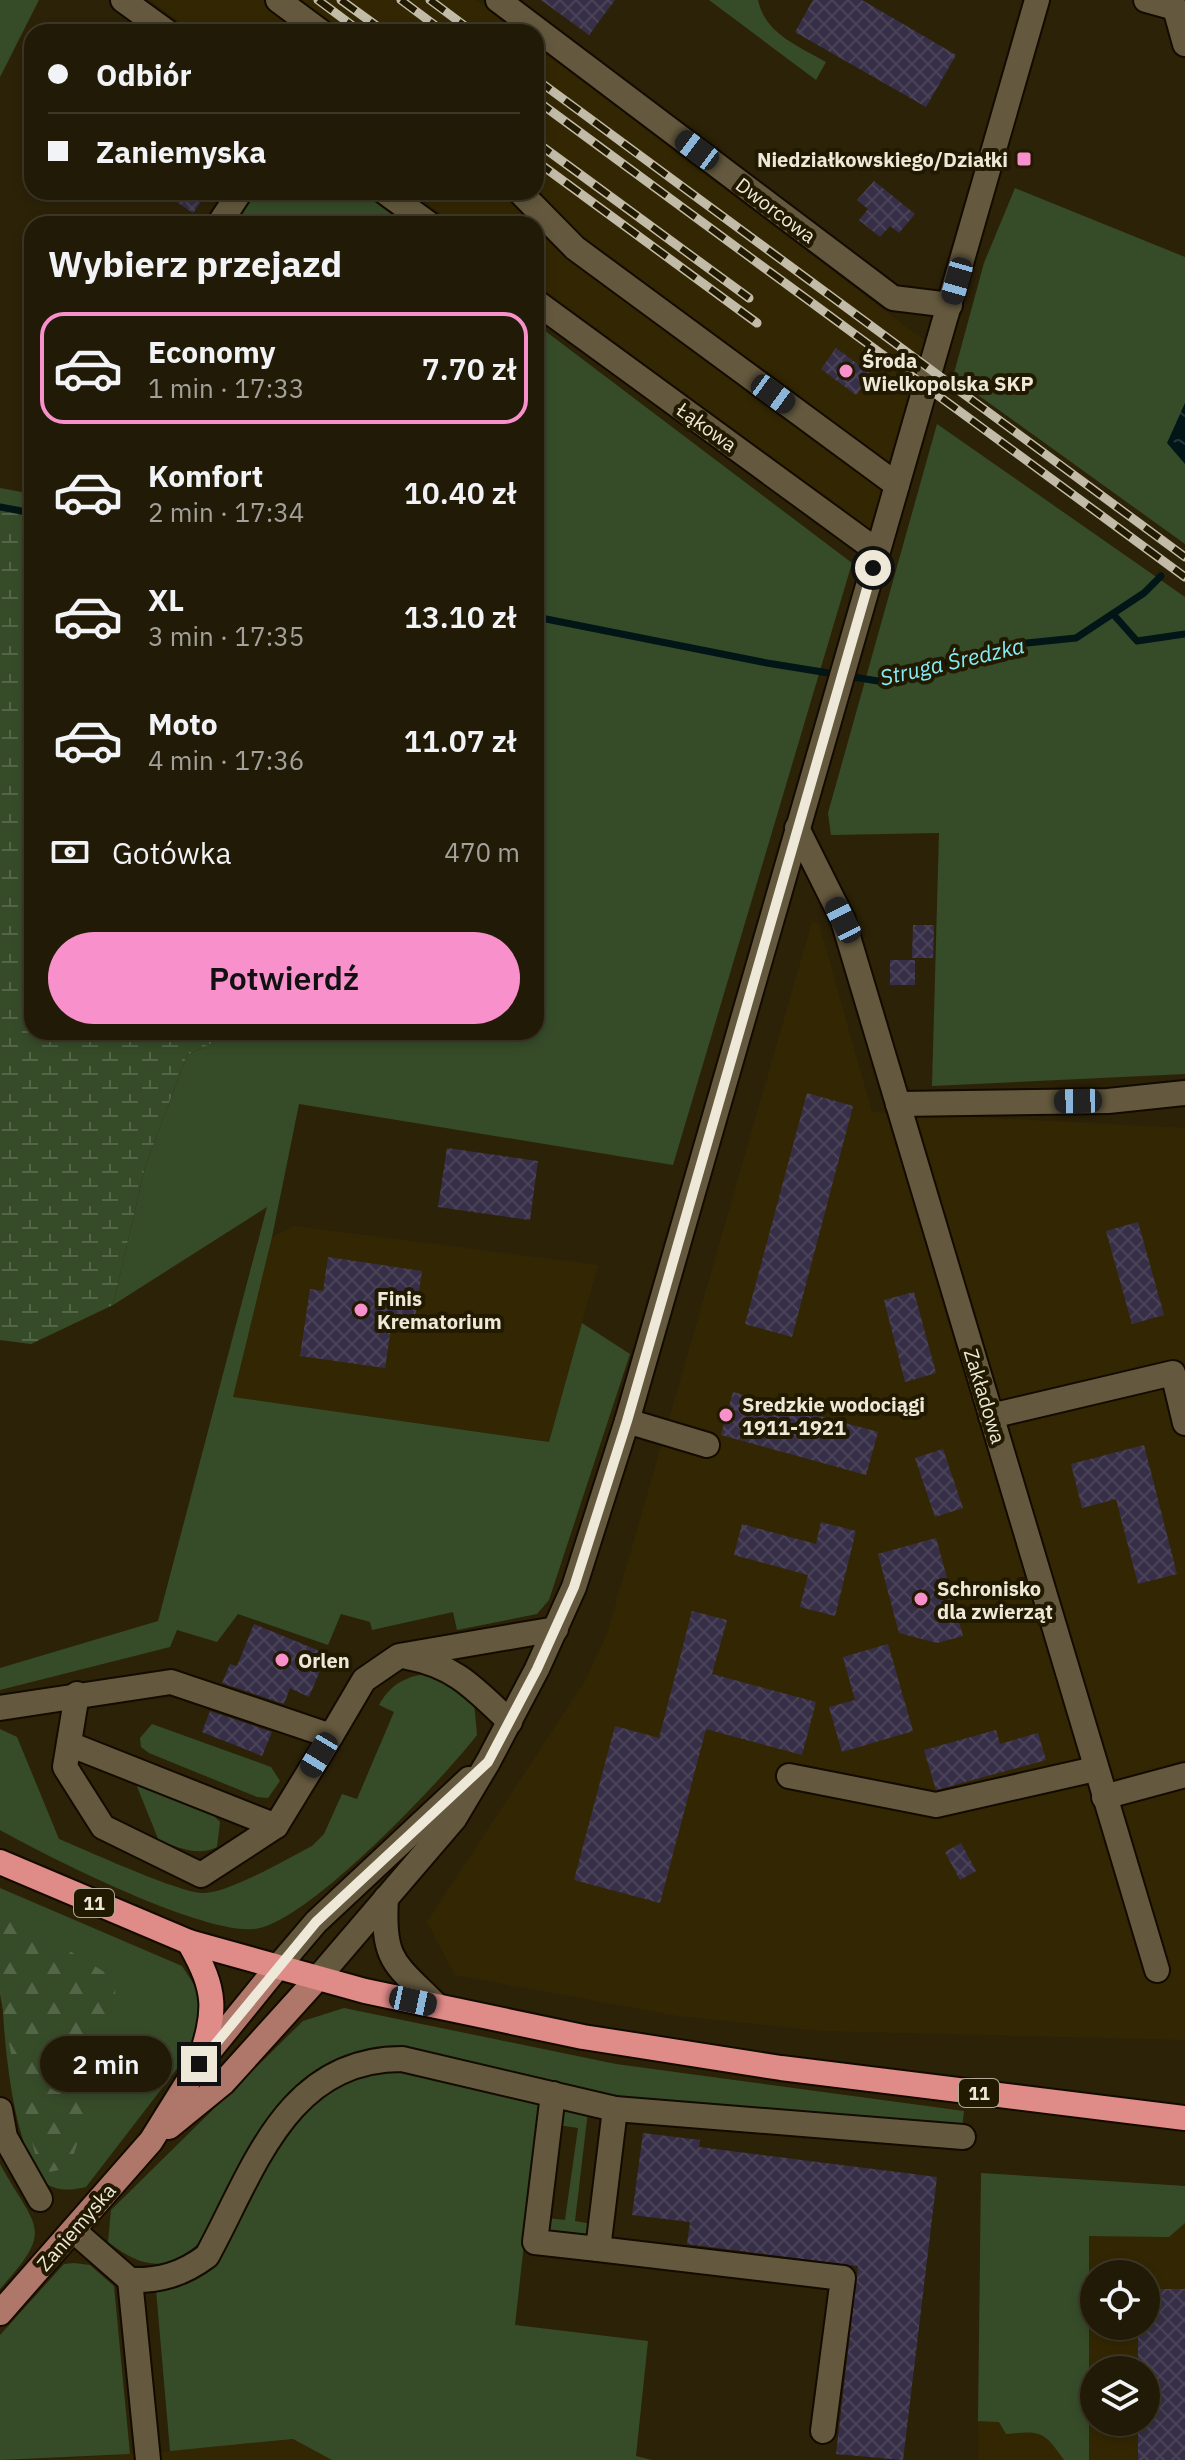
<!DOCTYPE html>
<html lang="pl">
<head>
<meta charset="utf-8">
<style>
	body { margin:0; font-family:"IBM Plex Sans",sans-serif; background:#2d2714; color:#f1f3f6; height:100vh; display:flex; flex-direction:column; font-size:30px; white-space:nowrap }
	* { box-sizing:border-box; margin:0 }
	p { font-size:26px; color:#a2a19b }
	.icon { flex:none; width:44px; height:44px; fill:none; stroke:currentColor; stroke-width:2; stroke-linecap:round; stroke-linejoin:round }
	.map { position:relative; flex:1; overflow:hidden }
	.panel { position:absolute; left:24px; top:216px; width:520px; height:824px; display:flex; flex-direction:column; background:#211a06; border-radius:24px; box-shadow:0 4px 12px #0003,0 0 0 2px #3e3828 }
	.panel>* { flex:none }
	.banner { position:absolute; left:24px; top:24px; width:520px; height:176px; border-radius:24px; box-shadow:0 4px 12px #0003,0 0 0 2px #3e3828; display:grid; align-content:center; height:176px; padding:0 24px; background:#211a06 }
	.fabs { position:absolute; left:1080px; top:2260px; display:grid; gap:16px }
	.fabs a { display:grid; place-items:center; width:80px; height:80px; border-radius:50%; background:#211a06; box-shadow:0 4px 12px #0003,0 0 0 2px #3e3828; font-size:40px }
	.end { position:absolute; width:36px; height:36px; margin:-18px; border:10px solid #eee8d8; background:#111; box-shadow:0 0 0 4px #111 }
	.from { border-radius:50% }
	.bubble { position:absolute; height:56px; border-radius:28px; background:#211a06; box-shadow:0 4px 12px #0003,0 0 0 2px #3e3828; font-size:26px; font-weight:600; line-height:56px; text-align:center }
	.car { position:absolute; width:24px; height:48px; margin:-24px -12px; border-radius:10px; box-shadow:0 0 6px 2px #0007; background:linear-gradient(#222 24%,#8ab4d8 0 40%,#222 0 76%,#8ab4d8 0 86%,#222 0) }
	.banner b { display:flex; align-items:center; gap:28px; height:76px; font-size:30px }
	.banner b+b { border-top:2px solid #3e3828 }
	.banner i { width:20px; height:20px; background:#f1f3f6 }
	ul { padding:0; list-style:none }
	li { display:flex; align-items:center; gap:24px; height:112px; margin:0 16px 12px; padding:0 8px; border:4px solid transparent; border-radius:24px }
	li div { flex:1 }
	li b { display:block; font-size:30px }
	li em { font-style:normal; font-weight:600 }
	li.active { border-color:#f890cc }
	li>.icon { width:72px; height:72px; stroke-width:1.5 }
	h2 { padding:0 24px; font-size:36px; line-height:96px }
	.pay { display:flex; align-items:center; gap:20px; height:88px; padding:0 24px; font-size:30px }
	.pay p { margin-inline-start:auto }
	.cta { display:flex; gap:16px; margin-top:auto; padding:16px 24px }
	.cta a { flex:1; height:92px; border-radius:48px; background:#f890cc; color:#111; font-size:32px; font-weight:600; line-height:92px; text-align:center }
	.map>svg:first-child { display:block }
</style>
</head>
<body>
<div class="map">
<svg width="1185" height="2460" viewBox="0 0 1185 2460">
	<defs>
		<pattern id="forest-firs" width="22" height="20" patternUnits="userSpaceOnUse" patternTransform="scale(2)"><rect width="22" height="20" fill="#364c29"/><path d="M5 1l3.5 6h-7zM16 11l3.5 6h-7z" fill="#536647"/></pattern>
		<pattern id="wetland-marsh" width="20" height="14" patternUnits="userSpaceOnUse" patternTransform="scale(2)"><rect width="20" height="14" fill="#364c29"/><path d="M1 5h8M5 5V1M11 12h8M15 12V8" fill="none" stroke="#536647"/></pattern>
		<pattern id="water-ripples" width="26" height="14" patternUnits="userSpaceOnUse" patternTransform="scale(2)"><rect width="26" height="14" fill="#021517"/><path d="M2 4q2-2 4 0t4 0M15 11q2-2 4 0t4 0" fill="none" stroke="#273738"/></pattern>
		<pattern id="building-cross-hatch" width="8" height="8" patternUnits="userSpaceOnUse" patternTransform="scale(2)"><rect width="8" height="8" fill="#362f47"/><path d="M0 0l8 8M0 8l8-8" fill="none" stroke="#4a4358"/></pattern>
	</defs>
	<rect width="100%" height="100%" fill="#2c2208"/>
	<g fill="#332703" fill-rule="evenodd">
		<polygon points="150,0 476,0 518,32 193,32"/>
		<polygon points="536,46 925,341 871,530 536,284 536,224 455,224 411,192 536,192"/>
		<polygon points="812,922 819,924 872,1112 1185,1128 1185,2040 824,2031 678,2016 455,1975 427,1922 585,1681 607,1634"/>
		<polygon points="294,1226 598,1265 549,1442 233,1397 272,1237"/>
		<path d="M 981,2173 L 1185,2186 L 1185,2460 L 978,2460 ZM 1094,2274 L 1146,2274 L 1146,2326 L 1094,2326 ZM 1094,2370 L 1146,2370 L 1146,2422 L 1094,2422 Z"/>
		<polygon points="293,2439 332,2460 43,2460 148,2453"/>
	</g>
	<g fill="#364c29">
		<polygon points="0,0 39,0 0,77"/>
		<path d="M 709,0 L 758,0 C 765,34 799,46 826,62 L 816,80 Z"/>
		<polygon points="1015,188 1185,257 1185,544 953,377 984,263"/>
		<polygon points="248,192 362,192 404,224 225,224"/>
		<polygon points="536,324 852,563 673,1165 299,1104 272,1237 233,1397 549,1442 582,1323 630,1354 549,1600 537,1614 457,1630 453,1612 372,1630 370,1622 341,1614 328,1645 238,1614 217,1642 177,1630 170,1647 0,1690 0,1668 158,1621 267,1207 113,1305 145,1167 187,1055 235,1032 536,1032"/>
		<polygon points="937,424 1185,597 1185,1074 932,1086 939,833 831,835 828,813"/>
		<path d="M 431,1673 L 450,1679 L 474,1702 L 477,1735 C 443,1779 306,1925 254,1929 C 201,1934 50,1858 0,1830 L 0,1729 L 17,1737 L 59,1839 C 86,1850 181,1894 204,1893 C 229,1893 289,1858 312,1846 L 324,1834 L 342,1794 L 357,1799 L 394,1712 L 379,1705 C 391,1683 407,1676 431,1673 Z"/>
		<polygon points="152,1724 271,1767 280,1781 268,1798 257,1797 149,1753 141,1747 140,1738"/>
		<path d="M 136,1784 L 212,1814 L 220,1822 L 217,1847 C 197,1857 179,1847 159,1841 Z"/>
		<path d="M 0,1888 L 182,1966 L 200,1994 L 202,2008 L 196,2036 L 186,2057 L 86,2187 C 70,2191 52,2192 40,2178 C 0,2116 0,1965 0,1888 Z"/>
		<path d="M 344,2008 L 616,2064 L 964,2111 L 962,2129 L 616,2099 L 359,2053 L 328,2064 L 296,2087 L 208,2234 C 174,2270 149,2274 108,2242 L 111,2210 L 303,2021 Z"/>
		<polygon points="390,2069 422,2070 540,2099 515,2325 648,2341 636,2456 652,2460 332,2460 293,2439 170,2451 156,2290 218,2258 294,2119 323,2090 358,2075"/>
		<polygon points="565,2109 588,2111 575,2221 592,2224 584,2236 553,2233 548,2228 547,2218 565,2220 578,2128 558,2125"/>
		<path d="M 0,2164 C 36,2230 56,2227 0,2289 Z"/>
		<path d="M 981,2173 L 1185,2186 L 1185,2223 L 1169,2237 L 1089,2236 L 1089,2460 L 1064,2460 C 1043,2430 1041,2431 1006,2434 L 999,2422 L 978,2421 Z"/>
		<polygon points="74,2263 90,2265 114,2286 130,2454 0,2460 0,2335 64,2264"/>
	</g>
	<path fill="url(#forest-firs)" d="M 0,1909 L 116,1979 C 114,2020 107,2063 94,2102 C 86,2127 76,2140 71,2167 L 50,2172 L 37,2161 L 15,2075 L 0,1994 Z"/>
	<polygon fill="url(#wetland-marsh)" points="0,488 32,494 32,1032 235,1032 187,1055 145,1167 113,1305 31,1344 0,1340"/>
	<polygon fill="url(#water-ripples)" points="1185,403 1185,464 1167,443"/>
	<g fill="none" stroke-linecap="round" stroke-linejoin="round">
		<g stroke="#021517" stroke-width="7">
			<polyline points="0,507 32,513"/>
			<polyline points="1113,614 1137,641 1185,634"/>
			<polyline points="536,617 767,663 878,681 1017,644 1076,638 1144,593 1161,576"/>
		</g>
	</g>
	<g fill="url(#building-cross-hatch)">
		<polygon points="541,0 615,0 589,35"/>
		<polygon points="813,0 862,0 956,55 926,107 795,32"/>
		<polygon points="874,181 915,214 899,233 890,226 880,237 859,220 868,209 857,200"/>
		<polygon points="162,192 208,192 193,213"/>
		<polygon points="836,348 871,374 856,395 821,369"/>
		<polygon points="913,925 934,925 933,958 912,958"/>
		<rect x="890" y="960" width="25" height="25"/>
		<polygon points="807,1093 853,1106 792,1337 745,1324"/>
		<polygon points="447,1148 538,1161 530,1220 438,1207"/>
		<polygon points="1138,1222 1164,1315 1132,1324 1106,1231"/>
		<polygon points="328,1257 422,1271 413,1331 391,1328 385,1368 300,1356 310,1289 323,1291"/>
		<polygon points="914,1292 936,1373 905,1382 884,1300"/>
		<polygon points="733,1392 878,1432 866,1475 721,1435"/>
		<polygon points="1144,1445 1177,1574 1138,1584 1116,1499 1082,1508 1071,1464"/>
		<polygon points="943,1449 963,1508 935,1517 915,1458"/>
		<polygon points="821,1522 856,1531 835,1616 800,1607 808,1575 734,1555 742,1524 816,1544"/>
		<polygon points="936,1538 963,1636 937,1643 899,1633 878,1554"/>
		<polygon points="692,1611 727,1620 712,1674 816,1702 802,1755 706,1729 660,1903 574,1880 615,1726 659,1738"/>
		<polygon points="254,1624 327,1654 309,1697 290,1688 284,1704 222,1683 230,1664 237,1666"/>
		<polygon points="888,1644 913,1731 842,1752 829,1707 855,1700 843,1657"/>
		<polygon points="210,1711 272,1732 262,1756 202,1732"/>
		<polygon points="996,1730 1000,1744 1038,1733 1046,1760 936,1790 924,1750"/>
		<polygon points="961,1843 976,1871 960,1880 945,1852"/>
		<polygon points="643,2133 700,2140 699,2147 937,2177 903,2460 836,2454 858,2266 687,2244 690,2222 632,2215"/>
		<polygon points="1146,2289 1185,2289 1185,2460 1138,2460 1138,2422 1146,2422 1146,2370 1138,2370 1138,2326 1146,2326"/>
	</g>
	<g fill="none" stroke-linecap="round" stroke-linejoin="round">
		<defs>
			<g id="minor">
				<polyline points="123,0 167,32"/>
				<polyline points="278,0 321,32"/>
				<polyline points="498,0 893,298 950,305"/>
				<polyline points="1146,0 1175,8 1185,44"/>
				<polyline points="385,192 429,224"/>
				<polyline points="520,192 575,248 897,485"/>
				<polyline points="219,224 240,192"/>
				<polyline points="536,302 877,551"/>
				<polyline points="797,828 843,920 1157,1970"/>
				<polyline points="898,1104 1108,1101 1185,1093"/>
				<polyline points="991,1416 1173,1373 1185,1423"/>
				<polyline points="627,1421 707,1445"/>
				<path d="M 407,1657 C 456,1666 475,1689 510,1722"/>
				<polyline points="77,1694 65,1767 103,1827 201,1875 276,1826 331,1736"/>
				<polyline points="0,1708 171,1682 331,1736 364,1680 399,1656 556,1629"/>
				<polyline points="69,1744 276,1826"/>
				<polyline points="789,1776 936,1805 1095,1769"/>
				<polyline points="1104,1797 1185,1775"/>
				<path d="M 386,1898 C 382,1962 395,1963 437,2006"/>
				<polyline points="276,1969 316,1922 469,1779"/>
				<polyline points="317,1979 454,1819 488,1762 537,1669 574,1587 627,1421 1037,0"/>
				<polyline points="553,2094 535,2242 598,2249 615,2109"/>
				<polyline points="0,2110 5,2137 40,2199"/>
				<path d="M 74,2231 L 130,2280 C 160,2281 183,2274 207,2256 C 254,2170 286,2059 402,2059 L 615,2109 L 963,2137"/>
				<polyline points="598,2249 843,2278 823,2431"/>
				<polyline points="130,2280 148,2460"/>
			</g>
			<g id="major">
				<polyline points="169,2127 223,2083 317,1979"/>
				<polyline points="0,2313 151,2141 199,2064 276,1969"/>
			</g>
			<g id="highway">
				<polyline points="0,1862 189,1942 365,1991 583,2037 781,2068 1185,2118"/>
				<path d="M 189,1942 C 218,1993 216,2010 199,2064"/>
			</g>
		</defs>
		<use href="#minor" stroke="#140b00" stroke-width="28"/>
		<use href="#major" stroke="#140b00" stroke-width="28"/>
		<use href="#highway" stroke="#140b00" stroke-width="28"/>
		<use href="#minor" stroke="#64593e" stroke-width="24"/>
		<use href="#major" stroke="#ae776a" stroke-width="24"/>
		<use href="#highway" stroke="#df8b88" stroke-width="24"/>
		<defs>
			<g id="rail">
				<polyline points="318,0 361,32"/>
				<polyline points="341,0 385,32"/>
				<polyline points="401,0 444,32"/>
				<polyline points="430,0 473,32"/>
				<polyline points="536,79 1185,557"/>
				<polyline points="536,100 1185,577"/>
				<polyline points="536,142 749,298"/>
				<polyline points="536,161 757,323"/>
			</g>
		</defs>
		<use href="#rail" stroke="#c2bba8" stroke-width="9"/>
		<use href="#rail" stroke="#221901" stroke-width="6" stroke-dasharray="18" stroke-linecap="butt"/>
	</g>
	<g fill="none" stroke-linecap="round" stroke-linejoin="round">
		<polyline stroke="#eee8d8" stroke-width="10" points="199,2064 316,1922 488,1762 537,1669 574,1587 627,1421 873,568"/>
	</g>
	<g fill="#f890cc" stroke="#221901" stroke-width="3">
		<rect x="1016" y="151" width="16" height="16" rx="4"/>
		<circle cx="846" cy="371" r="8"/>
		<circle cx="361" cy="1310" r="8"/>
		<circle cx="726" cy="1415" r="8"/>
		<circle cx="921" cy="1599" r="8"/>
		<circle cx="282" cy="1660" r="8"/>
	</g>
	<g text-anchor="middle" dominant-baseline="central" stroke-width="8" stroke-linejoin="round" paint-order="stroke">
		<g fill="#221901" stroke="#b1aa98" stroke-width="2">
			<rect x="74" y="1889" width="40" height="28" rx="6"/>
			<rect x="959" y="2079" width="40" height="28" rx="6"/>
		</g>
		<g font-size="18" font-weight="bold" fill="#eee8d8">
			<text x="94" y="1903">11</text>
			<text x="979" y="2093">11</text>
		</g>
		<g font-size="20" font-weight="bold" fill="#eee8d8" stroke="#221901" text-anchor="start">
			<text x="1008" y="159" text-anchor="end">Niedziałkowskiego/Działki</text>
			<text x="862" y="360">Środa<tspan x="862" dy="23">Wielkopolska SKP</tspan></text>
			<text x="377" y="1298">Finis<tspan x="377" dy="23">Krematorium</tspan></text>
			<text x="742" y="1404">Sredzkie wodociągi<tspan x="742" dy="23">1911-1921</tspan></text>
			<text x="937" y="1588">Schronisko<tspan x="937" dy="23">dla zwierząt</tspan></text>
			<text x="298" y="1660">Orlen</text>
		</g>
		<g font-size="20" fill="#eee8d8" stroke="#221901">
			<text transform="translate(776 210) rotate(37)">Dworcowa</text>
			<text transform="translate(707 427) rotate(36)">Łąkowa</text>
			<text transform="translate(985 1396) rotate(73)">Zakładowa</text>
			<text transform="translate(76 2227) rotate(-49)">Zaniemyska</text>
		</g>
		<g font-size="22" font-style="italic" fill="#84ecf5" stroke="#221901">
			<text transform="translate(952 661) rotate(-13)">Struga Średzka</text>
		</g>
	</g>
</svg>
<div class="fabs">
<a><svg class="icon" aria-label="locate" viewBox="0 0 24 24"><circle cx="12" cy="12" r="6"/><path d="M12 2v4M12 18v4M2 12h4M18 12h4"/></svg></a>
<a><svg class="icon" aria-label="layers" viewBox="0 0 24 24"><path d="M12 4l9 5-9 5-9-5zM3 14l9 5 9-5"/></svg></a>
</div>
<i class="end from" style="left:873px;top:568px"></i>
<i class="end" style="left:199px;top:2064px"></i>
<div class="bubble" style="left:40px;top:2036px;width:132px">2 min</div>
<i class="car" style="left:697px;top:150px;rotate:307deg"></i>
<i class="car" style="left:957px;top:281px;rotate:196deg"></i>
<i class="car" style="left:773px;top:394px;rotate:126deg"></i>
<i class="car" style="left:843px;top:920px;rotate:333deg"></i>
<i class="car" style="left:1078px;top:1101px;rotate:269deg"></i>
<i class="car" style="left:319px;top:1755px;rotate:211deg"></i>
<i class="car" style="left:413px;top:2001px;rotate:102deg"></i>
<div class="banner">
<b><i class="from"></i>Odbiór</b>
<b><i></i>Zaniemyska</b>
</div>
<section class="panel">
<h2>Wybierz przejazd</h2>
<ul>
<li class="active"><svg class="icon" aria-label="car" viewBox="0 0 24 24"><path d="M5 17H2v-5l4-1 3-4h7l3 4 3 1v5h-3M9 17h6M6 11h13"/><circle cx="7" cy="17" r="2"/><circle cx="17" cy="17" r="2"/></svg><div><b>Economy</b><p>1 min · 17:33</p></div><em>7.70 zł</em></li>
<li><svg class="icon" aria-label="car" viewBox="0 0 24 24"><path d="M5 17H2v-5l4-1 3-4h7l3 4 3 1v5h-3M9 17h6M6 11h13"/><circle cx="7" cy="17" r="2"/><circle cx="17" cy="17" r="2"/></svg><div><b>Komfort</b><p>2 min · 17:34</p></div><em>10.40 zł</em></li>
<li><svg class="icon" aria-label="car" viewBox="0 0 24 24"><path d="M5 17H2v-5l4-1 3-4h7l3 4 3 1v5h-3M9 17h6M6 11h13"/><circle cx="7" cy="17" r="2"/><circle cx="17" cy="17" r="2"/></svg><div><b>XL</b><p>3 min · 17:35</p></div><em>13.10 zł</em></li>
<li><svg class="icon" aria-label="car" viewBox="0 0 24 24"><path d="M5 17H2v-5l4-1 3-4h7l3 4 3 1v5h-3M9 17h6M6 11h13"/><circle cx="7" cy="17" r="2"/><circle cx="17" cy="17" r="2"/></svg><div><b>Moto</b><p>4 min · 17:36</p></div><em>11.07 zł</em></li>
</ul>
<div class="pay"><svg class="icon" aria-label="cash" viewBox="0 0 24 24"><path d="M3 7h18v10H3z"/><circle cx="12" cy="12" r="2"/></svg>Gotówka<p>470 m</p></div>
<div class="cta"><a>Potwierdź</a></div>
</section>
</div>
</body>
</html>
